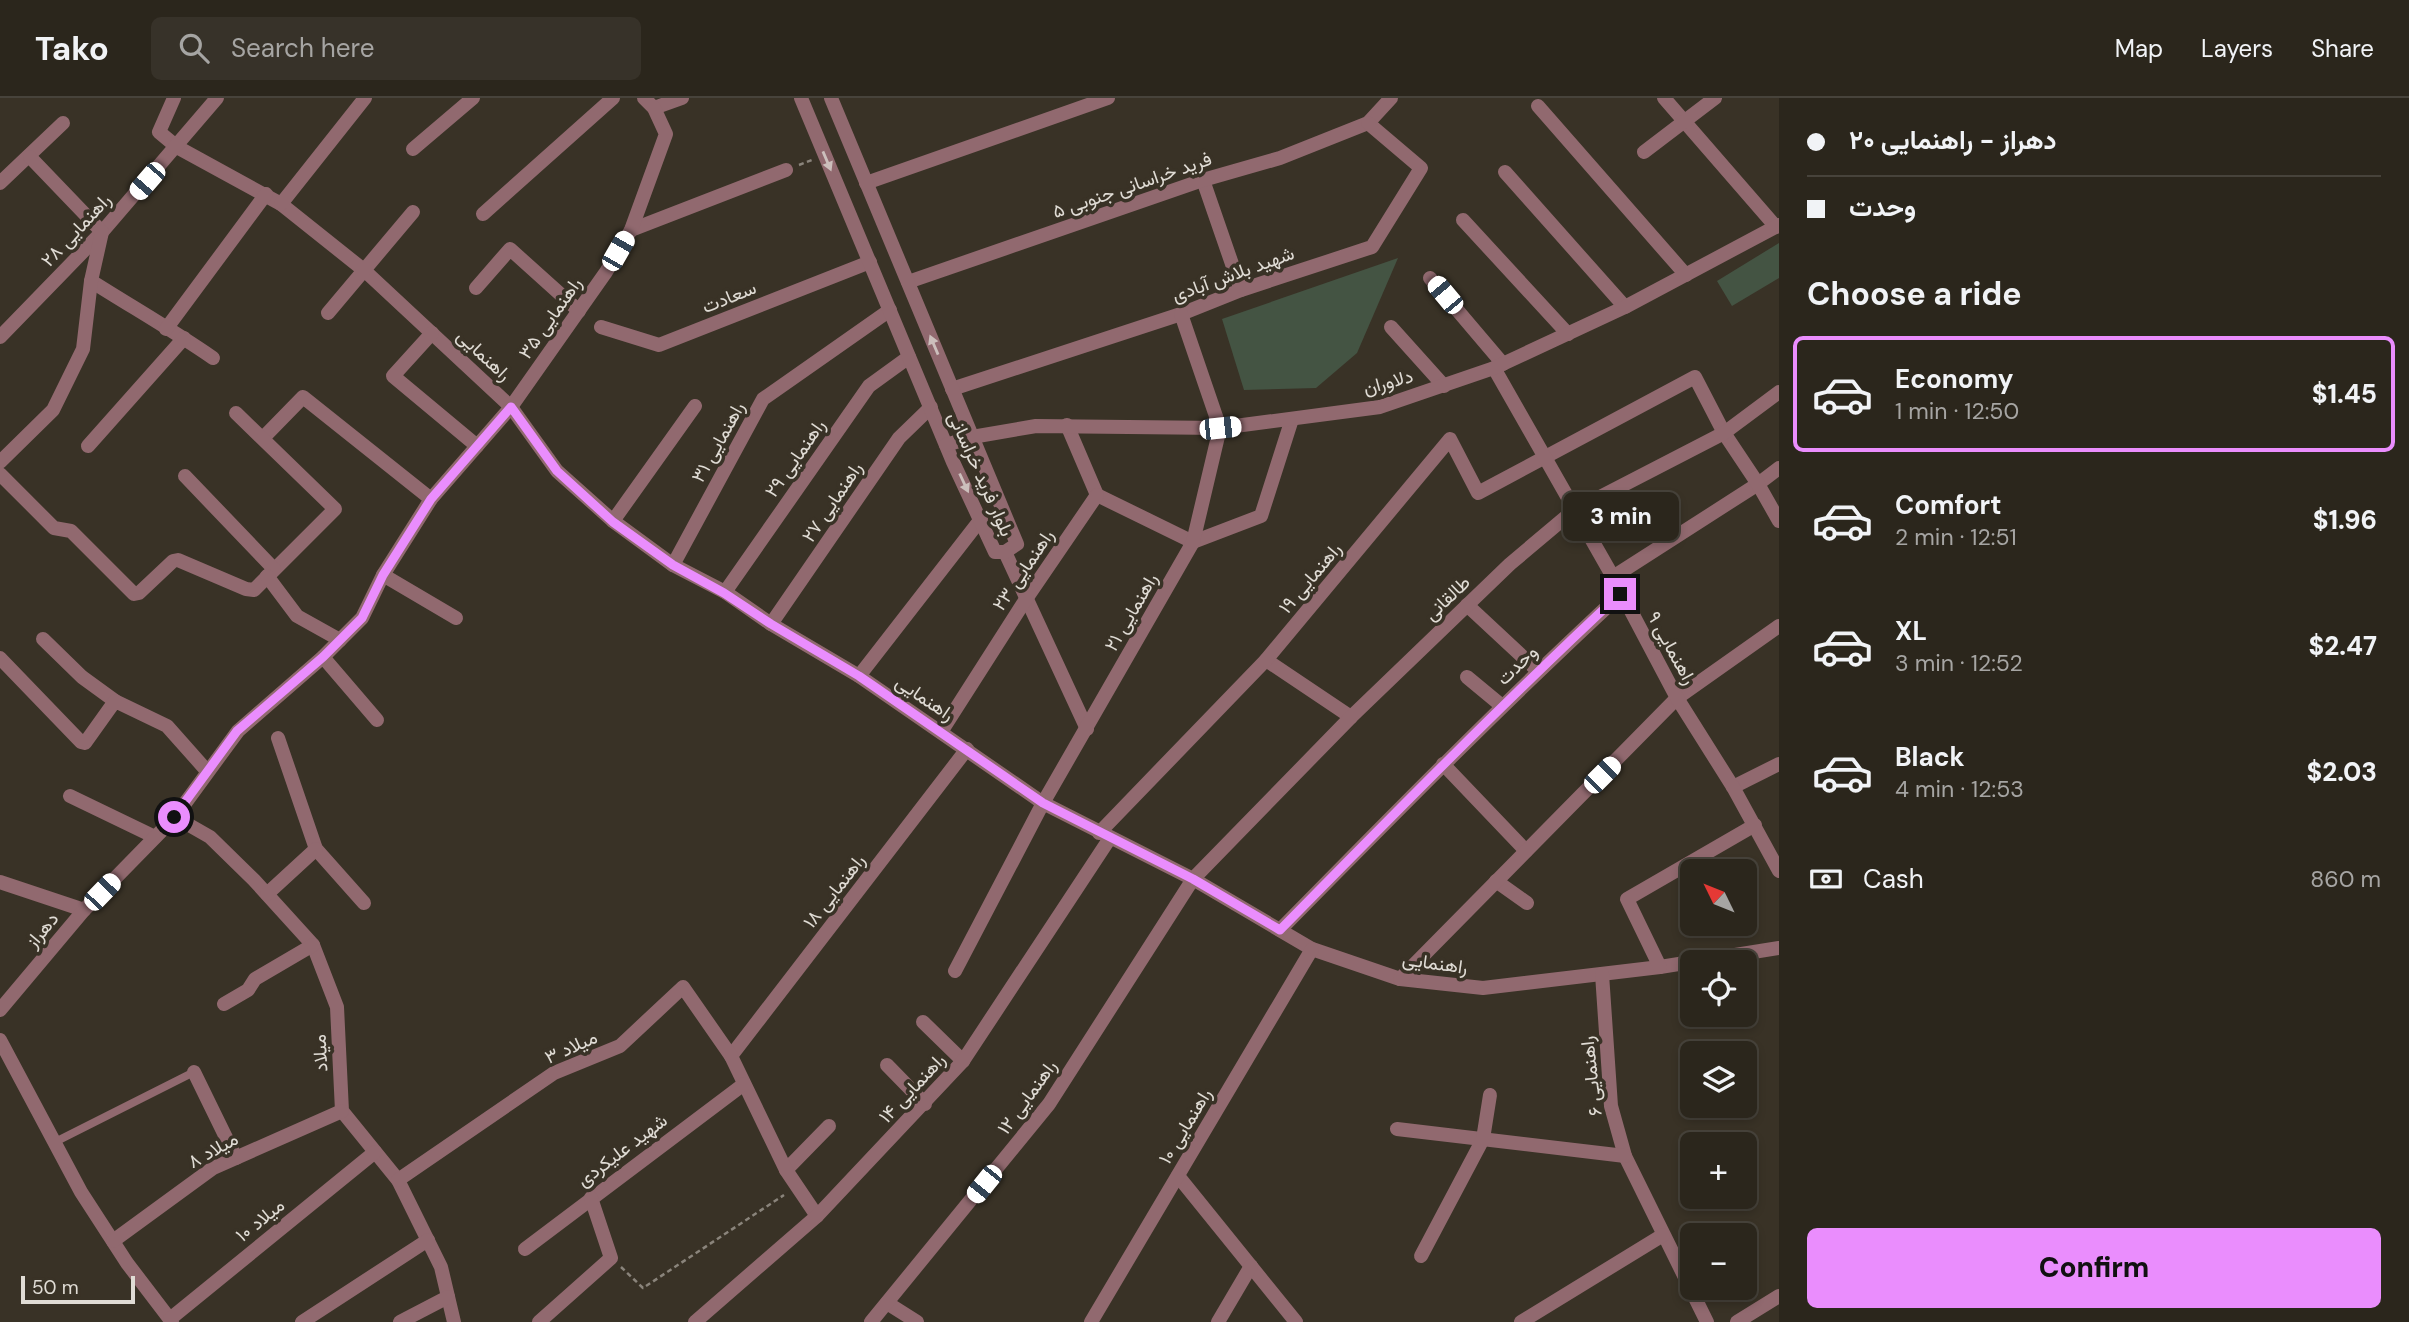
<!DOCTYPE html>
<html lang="en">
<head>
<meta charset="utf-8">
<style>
	body { margin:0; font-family:"DM Sans",Vazirmatn,sans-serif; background:#373229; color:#f1f3f6; height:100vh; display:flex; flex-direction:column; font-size:26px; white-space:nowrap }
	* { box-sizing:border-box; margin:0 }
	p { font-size:23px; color:#a6a5a3 }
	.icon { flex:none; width:38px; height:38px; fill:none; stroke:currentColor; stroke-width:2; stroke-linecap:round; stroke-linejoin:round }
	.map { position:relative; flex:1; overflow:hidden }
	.side { display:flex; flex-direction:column; background:#2b261c; width:630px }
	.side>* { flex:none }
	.top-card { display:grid; align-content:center; height:154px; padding:0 28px; background:#2b261c }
	.needle { width:46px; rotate:313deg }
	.tools { position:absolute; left:1680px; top:761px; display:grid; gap:14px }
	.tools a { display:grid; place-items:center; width:77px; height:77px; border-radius:10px; background:#2b261c; box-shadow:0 4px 10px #0003,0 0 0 2px #47433b; font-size:35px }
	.scale { position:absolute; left:21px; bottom:18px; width:114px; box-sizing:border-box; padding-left:7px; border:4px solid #e0dcd5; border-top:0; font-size:19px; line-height:24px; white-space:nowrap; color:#e0dcd5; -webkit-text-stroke:5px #393226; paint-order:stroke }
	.end { position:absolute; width:32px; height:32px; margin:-16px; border:9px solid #ea8dfd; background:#111; box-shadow:0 0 0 4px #111 }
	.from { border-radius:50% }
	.bubble { position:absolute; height:49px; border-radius:10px; background:#2b261c; box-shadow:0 4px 10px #0003,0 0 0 2px #47433b; font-size:23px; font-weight:800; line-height:49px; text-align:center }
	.car { position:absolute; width:21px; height:42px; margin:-21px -10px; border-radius:9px; box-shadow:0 0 5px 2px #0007; background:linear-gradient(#fff 24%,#345 0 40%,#fff 0 76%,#345 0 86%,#fff 0) }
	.top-card b { display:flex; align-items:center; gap:24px; height:66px; font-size:26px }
	.top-card b+b { border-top:2px solid #47433b }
	.top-card i { width:18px; height:18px; background:#f1f3f6 }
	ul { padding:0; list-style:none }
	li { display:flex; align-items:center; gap:21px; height:116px; margin:0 14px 10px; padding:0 14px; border:4px solid transparent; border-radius:10px }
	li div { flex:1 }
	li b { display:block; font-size:26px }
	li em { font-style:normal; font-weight:800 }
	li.on { border-color:#ea8dfd }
	li>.icon { width:63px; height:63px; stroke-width:1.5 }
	h2 { padding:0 28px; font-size:32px; line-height:84px }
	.pay { display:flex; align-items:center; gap:18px; height:77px; padding:0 28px; font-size:26px }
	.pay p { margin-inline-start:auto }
	.action { display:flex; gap:14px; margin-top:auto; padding:14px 28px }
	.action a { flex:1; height:80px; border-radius:10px; background:#ea8dfd; color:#111; font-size:28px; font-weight:800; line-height:80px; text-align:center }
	header { display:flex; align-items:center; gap:42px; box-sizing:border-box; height:98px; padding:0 35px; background:#2b261c; border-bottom:2px solid #47433b }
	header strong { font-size:33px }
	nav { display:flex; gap:38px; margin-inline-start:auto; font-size:24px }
	.search { width:490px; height:63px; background:#373229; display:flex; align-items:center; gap:18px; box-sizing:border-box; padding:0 24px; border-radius:10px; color:#a6a5a3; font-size:26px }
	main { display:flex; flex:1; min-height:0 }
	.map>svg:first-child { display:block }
</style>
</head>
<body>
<header>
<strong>Tako</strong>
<div class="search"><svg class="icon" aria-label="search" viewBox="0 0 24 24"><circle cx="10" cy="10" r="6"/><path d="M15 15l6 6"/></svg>Search here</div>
<nav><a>Map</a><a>Layers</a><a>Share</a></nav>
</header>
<main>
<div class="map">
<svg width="1779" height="1224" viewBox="0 0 1779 1224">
	<rect width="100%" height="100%" fill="#393226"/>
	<g fill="#445443">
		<polygon points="1779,145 1779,180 1732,208 1717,183"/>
		<polygon points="1398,160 1357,255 1316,290 1244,292 1222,221"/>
	</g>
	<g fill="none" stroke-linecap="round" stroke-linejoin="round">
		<g stroke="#8a847b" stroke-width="2.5" stroke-dasharray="5 3.5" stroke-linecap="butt">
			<polyline points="799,67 812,62"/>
			<polyline points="621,1169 643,1190 784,1097"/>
		</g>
		<polyline stroke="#91696f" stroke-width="8" points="55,1044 194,974"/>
		<g stroke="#91696f" stroke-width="14">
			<polyline points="174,0 159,34 177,49 281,106 365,173 511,309 557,373 613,423 673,467 725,494 771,526 859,578 1043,705 1193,781 1312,851 1400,881 1483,890 1660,869 1779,850"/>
			<polyline points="1664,0 1776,129"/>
			<polyline points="1538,8 1686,177"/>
			<polyline points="654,10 682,0"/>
			<polyline points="413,51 473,0"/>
			<polyline points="1644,54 1715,0"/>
			<polyline points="1505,74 1625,209"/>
			<polyline points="1203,82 1241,192"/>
			<polyline points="0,85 63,25"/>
			<polyline points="866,85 1108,0"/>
			<polyline points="281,106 365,0"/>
			<polyline points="483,116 613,0"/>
			<polyline points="1463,122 1568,236"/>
			<polyline points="631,132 786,72"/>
			<polyline points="1430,180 1503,266"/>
			<path d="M 91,183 C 132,209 174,233 213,260"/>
			<polyline points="908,184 1203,82 1280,60 1368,25 1391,0"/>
			<polyline points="476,190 510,151 579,213"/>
			<polyline points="328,215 413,114"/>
			<polyline points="601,229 659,247 870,164"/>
			<polyline points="1391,229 1444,288"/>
			<polyline points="166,231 266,96"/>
			<polyline points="432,235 393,278 477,348"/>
			<polyline points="0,239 102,134 217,0"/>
			<polyline points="952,291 1181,216 1241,192 1372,149 1421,70 1368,25"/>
			<polyline points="1067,327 1097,397"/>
			<polyline points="263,340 303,299 431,401"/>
			<polyline points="88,348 184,240"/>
			<polyline points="0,364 53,312 83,251 91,183 102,134 30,59"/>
			<polyline points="0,376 54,430 71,433 134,496 139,495 173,463 178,462 246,491 254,492 335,411 236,315"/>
			<polyline points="185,378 274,471"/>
			<polyline points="1097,397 1193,444 1261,418 1292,321"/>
			<polyline points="613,423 695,308"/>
			<polyline points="1005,454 1087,631"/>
			<polyline points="673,467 763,301 890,212"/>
			<polyline points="383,477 456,520"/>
			<polyline points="267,478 297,518 340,542"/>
			<polyline points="1613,479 1758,386 1779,370"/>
			<polyline points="725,494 869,288 909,259"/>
			<polyline points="1467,507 1538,573"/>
			<polyline points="771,526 899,340 931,309"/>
			<polyline points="43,541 82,579 115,603"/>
			<polyline points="323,559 377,622"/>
			<polyline points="0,560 81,644 85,645 115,603 167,628 207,673"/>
			<polyline points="1266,562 1351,619"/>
			<polyline points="859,578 981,421"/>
			<polyline points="1467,579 1502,608"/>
			<polyline points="941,634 1026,501 1097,397"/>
			<polyline points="278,640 316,751 364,805"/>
			<polyline points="1443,666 1526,753"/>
			<polyline points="1733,689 1779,666"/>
			<polyline points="70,698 155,739"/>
			<polyline points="175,719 210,739 254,782 313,847 337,909 342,1013 398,1082 441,1169 454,1224"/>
			<polyline points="1099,735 1266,562 1450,341 1478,395 1695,279 1724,335 1758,386 1779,423"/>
			<polyline points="1496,783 1527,805"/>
			<polyline points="0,784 84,812"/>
			<polyline points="267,796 316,751"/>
			<path d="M 1280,832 C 1392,718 1503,605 1621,496"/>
			<polyline points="1660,869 1627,801 1755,727"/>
			<polyline points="955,873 1043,705 1193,444 1220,330 1181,216"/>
			<polyline points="1602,876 1611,1008 1625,1058 1707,1224"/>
			<polyline points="1400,881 1677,600 1779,528"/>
			<polyline points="224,906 248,892 255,881 313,847"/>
			<polyline points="0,912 84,812 175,719 238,633 323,559 362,520 383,477 431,401 511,309 606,174 631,132 666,36 654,10 644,0"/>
			<polyline points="923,924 963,963"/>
			<polyline points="0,942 81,1094 127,1165 172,1224"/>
			<polyline points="731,958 967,651"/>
			<polyline points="887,967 925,1006"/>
			<polyline points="194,974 236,1060"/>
			<polyline points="1397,1031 1625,1058"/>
			<polyline points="786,1072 829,1028"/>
			<polyline points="1178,1078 1296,1224"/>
			<polyline points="398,1082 554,975 620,948 683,889 731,958 786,1072 817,1118"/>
			<polyline points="113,1143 213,1070 342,1013"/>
			<polyline points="525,1151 744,986"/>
			<polyline points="1421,1158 1483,1041 1490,997"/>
			<polyline points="887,1205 917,1224"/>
			<polyline points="170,1221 375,1054"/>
			<polyline points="302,1224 428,1142"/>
			<polyline points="400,1224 448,1199"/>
			<polyline points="539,1224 611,1160 591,1100"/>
			<polyline points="695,1224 817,1118 963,963 1110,740"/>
			<polyline points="871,1224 1049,1006 1193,781 1351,619 1510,466 1573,413 1724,335 1779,294"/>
			<polyline points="1091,1224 1312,851"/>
			<polyline points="1218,1224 1251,1168"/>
			<polyline points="1521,1224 1663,1137"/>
			<polyline points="1737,1224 1779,1198"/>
		</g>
		<g stroke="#91696f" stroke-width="14">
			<polyline points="801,0 953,364 995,454 1005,454 1017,446 831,0"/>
			<polyline points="1494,270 1613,479 1677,600 1733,689 1779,773"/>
			<polyline points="946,347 972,339 1036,328 1220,330 1380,309 1494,270 1625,209 1779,127"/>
		</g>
	</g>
	<defs><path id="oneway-solid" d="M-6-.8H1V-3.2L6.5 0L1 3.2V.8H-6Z" transform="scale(1.75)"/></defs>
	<g fill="#ccbfbc">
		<use href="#oneway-solid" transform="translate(827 63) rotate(67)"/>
		<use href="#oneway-solid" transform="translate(934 247) rotate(-113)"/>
		<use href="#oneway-solid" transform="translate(964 385) rotate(65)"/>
	</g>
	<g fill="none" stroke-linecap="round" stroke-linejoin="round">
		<path stroke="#ea8dfd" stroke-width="9" d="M 174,719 L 237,633 L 323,559 L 362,520 L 383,477 L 431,401 L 511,309 L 557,373 L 613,424 L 673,467 L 724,495 L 771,526 L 859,578 L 1043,705 L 1193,781 L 1280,832 C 1392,718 1503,605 1620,496"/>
	</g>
	<g text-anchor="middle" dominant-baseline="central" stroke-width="7" stroke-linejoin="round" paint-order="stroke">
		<g font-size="19" fill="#e0dcd5" stroke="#393226">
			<text transform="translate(1132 87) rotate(-19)">فرید خراسانی جنوبی ۵</text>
			<text transform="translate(76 132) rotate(-47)">راهنمایی ۲۸</text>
			<text transform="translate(1233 176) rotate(-20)">شهید بلاش آبادی</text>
			<text transform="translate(729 199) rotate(-22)">سعادت</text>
			<text transform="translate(550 220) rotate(-55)">راهنمایی ۳۵</text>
			<text transform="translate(484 257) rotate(43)">راهنمایی</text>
			<text transform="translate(1388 284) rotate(-15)">دلاوران</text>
			<text transform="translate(718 344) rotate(-61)">راهنمایی ۳۱</text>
			<text transform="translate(795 360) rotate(-55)">راهنمایی ۲۹</text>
			<text transform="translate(981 376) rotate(66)">بلوار فرید خراسانی</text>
			<text transform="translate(832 404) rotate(-56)">راهنمایی ۲۷</text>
			<text transform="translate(1023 472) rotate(-56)">راهنمایی ۲۳</text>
			<text transform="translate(1310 480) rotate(-50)">راهنمایی ۱۹</text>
			<text transform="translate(1447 500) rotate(-44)">طالقانی</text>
			<text transform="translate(1131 514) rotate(-60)">راهنمایی ۲۱</text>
			<text transform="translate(1672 550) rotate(61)">راهنمایی ۹</text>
			<text transform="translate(1517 567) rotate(-44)">وحدت</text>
			<text transform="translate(925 600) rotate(34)">راهنمایی</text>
			<text transform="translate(834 793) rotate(-52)">راهنمایی ۱۸</text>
			<text transform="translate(42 832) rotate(-50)">دهراز</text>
			<text transform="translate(1435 865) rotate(8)">راهنمایی</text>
			<text transform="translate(571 949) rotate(-24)">میلاد ۳</text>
			<text transform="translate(320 955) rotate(-93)">میلاد</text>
			<text transform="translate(1591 978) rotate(-96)">راهنمایی ۶</text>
			<text transform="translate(912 990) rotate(-47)">راهنمایی ۱۴</text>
			<text transform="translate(1027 999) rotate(-54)">راهنمایی ۱۲</text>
			<text transform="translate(1185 1028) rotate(-59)">راهنمایی ۱۰</text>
			<text transform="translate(213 1052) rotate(-29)">میلاد ۸</text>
			<text transform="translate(622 1052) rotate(-37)">شهید علیکردی</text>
			<text transform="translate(260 1122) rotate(-39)">میلاد ۱۰</text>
		</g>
	</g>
</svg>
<div class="tools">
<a><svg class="needle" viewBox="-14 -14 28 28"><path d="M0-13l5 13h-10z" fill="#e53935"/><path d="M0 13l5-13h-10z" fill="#a6a5a3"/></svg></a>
<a><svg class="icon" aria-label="locate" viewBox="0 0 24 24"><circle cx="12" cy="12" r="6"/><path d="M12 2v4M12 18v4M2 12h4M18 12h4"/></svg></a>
<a><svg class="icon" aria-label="layers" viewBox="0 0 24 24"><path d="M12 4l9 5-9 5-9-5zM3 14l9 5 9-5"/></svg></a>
<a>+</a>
<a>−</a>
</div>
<div class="scale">50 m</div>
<i class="end from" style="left:174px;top:719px"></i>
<i class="end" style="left:1620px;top:496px"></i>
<div class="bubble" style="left:1563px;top:394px;width:116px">3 min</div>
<i class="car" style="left:147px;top:83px;rotate:221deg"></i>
<i class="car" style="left:618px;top:153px;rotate:30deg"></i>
<i class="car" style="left:1445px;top:197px;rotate:320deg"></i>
<i class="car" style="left:1220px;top:330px;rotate:84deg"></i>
<i class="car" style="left:1602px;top:677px;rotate:45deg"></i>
<i class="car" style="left:102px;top:794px;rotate:44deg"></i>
<i class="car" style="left:984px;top:1086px;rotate:219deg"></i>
</div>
<section class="side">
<div class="top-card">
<b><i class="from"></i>دهراز - راهنمایی ۲۰</b>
<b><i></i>وحدت</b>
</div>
<h2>Choose a ride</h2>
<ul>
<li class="on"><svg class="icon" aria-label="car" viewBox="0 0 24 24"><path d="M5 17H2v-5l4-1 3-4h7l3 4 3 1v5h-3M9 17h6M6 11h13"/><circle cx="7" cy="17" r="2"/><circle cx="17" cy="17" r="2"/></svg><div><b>Economy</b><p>1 min · 12:50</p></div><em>$1.45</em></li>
<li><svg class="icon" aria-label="car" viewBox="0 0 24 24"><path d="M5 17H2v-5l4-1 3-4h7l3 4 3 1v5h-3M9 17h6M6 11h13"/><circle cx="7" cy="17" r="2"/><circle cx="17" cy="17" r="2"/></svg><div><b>Comfort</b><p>2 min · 12:51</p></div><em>$1.96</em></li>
<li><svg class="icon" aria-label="car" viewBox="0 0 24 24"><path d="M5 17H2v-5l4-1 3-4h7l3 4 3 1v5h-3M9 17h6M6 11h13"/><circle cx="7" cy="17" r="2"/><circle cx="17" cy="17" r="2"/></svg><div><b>XL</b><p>3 min · 12:52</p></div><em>$2.47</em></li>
<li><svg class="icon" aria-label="car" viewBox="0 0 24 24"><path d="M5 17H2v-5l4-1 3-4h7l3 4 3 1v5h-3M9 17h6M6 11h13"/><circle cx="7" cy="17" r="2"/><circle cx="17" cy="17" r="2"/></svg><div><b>Black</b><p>4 min · 12:53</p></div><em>$2.03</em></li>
</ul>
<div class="pay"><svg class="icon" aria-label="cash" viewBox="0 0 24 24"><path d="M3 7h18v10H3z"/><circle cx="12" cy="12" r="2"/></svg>Cash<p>860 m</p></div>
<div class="action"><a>Confirm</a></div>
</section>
</main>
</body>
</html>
